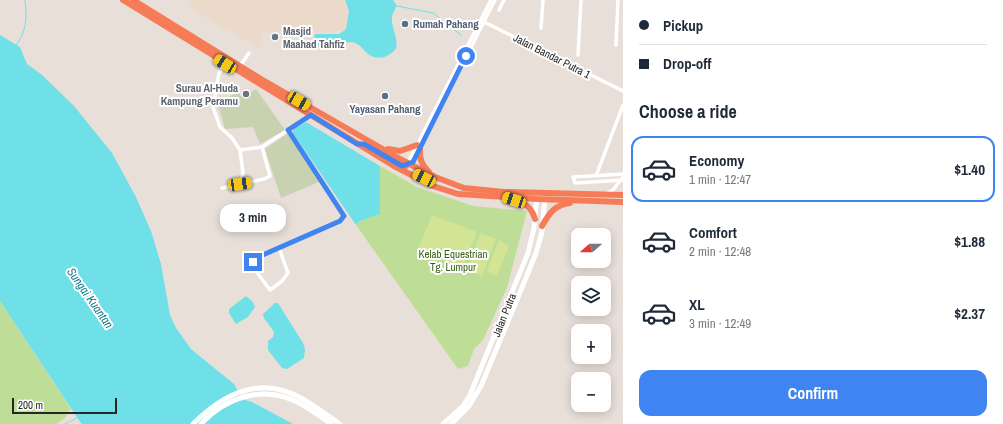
<!DOCTYPE html>
<html lang="en">
<head>
<meta charset="utf-8">
<style>
	body { margin:0; font-family:"Archivo Narrow",sans-serif; background:#f6f6f7; color:#1f2937; height:100vh; display:flex; flex-direction:column; font-size:15px; white-space:nowrap }
	* { box-sizing:border-box; margin:0 }
	p { font-size:13px; color:#747a83 }
	.icon { flex:none; width:22px; height:22px; fill:none; stroke:currentColor; stroke-width:2; stroke-linecap:round; stroke-linejoin:round }
	.map { position:relative; flex:1; overflow:hidden }
	.panel { display:flex; flex-direction:column; background:#fff; width:380px }
	.panel>* { flex:none }
	.banner { display:grid; align-content:center; height:88px; padding:0 16px; background:#fff }
	.needle { width:26px; rotate:250deg }
	.tools { position:absolute; left:571px; top:228px; display:grid; gap:8px }
	.tools a { display:grid; place-items:center; width:40px; height:40px; border-radius:8px; background:#fff; box-shadow:0 2px 10px #0003; font-size:20px }
	.scale { position:absolute; left:12px; bottom:10px; width:105px; box-sizing:border-box; padding-left:4px; border:2px solid #272727; border-top:0; font-size:11px; line-height:14px; white-space:nowrap; color:#272727; -webkit-text-stroke:3px #fff; paint-order:stroke }
	.end { position:absolute; width:18px; height:18px; margin:-9px; border:5px solid #3f84f0; background:#fff; box-shadow:0 0 0 2px #fff }
	.from { border-radius:50% }
	.bubble { position:absolute; height:28px; border-radius:12px; background:#fff; box-shadow:0 2px 10px #0003; font-size:13px; font-weight:800; line-height:28px; text-align:center }
	.car { position:absolute; width:12px; height:24px; margin:-12px -6px; border-radius:5px; box-shadow:0 0 3px 1px #0007; background:linear-gradient(#f5c518 24%,#345 0 40%,#f5c518 0 76%,#345 0 86%,#f5c518 0) }
	.banner b { display:flex; align-items:center; gap:14px; height:38px; font-size:15px }
	.banner b+b { border-top:1px solid #e0e1e3 }
	.banner i { width:10px; height:10px; background:#1f2937 }
	ul { padding:0; list-style:none }
	li { display:flex; align-items:center; gap:12px; height:66px; margin:0 8px 6px; padding:0 8px; border:2px solid transparent; border-radius:12px }
	li div { flex:1 }
	li b { display:block; font-size:15px }
	li em { font-style:normal; font-weight:800 }
	li.on { border-color:#3f84f0 }
	li>.icon { width:36px; height:36px; stroke-width:1.5 }
	h2 { padding:0 16px; font-size:18px; line-height:48px }
	.cta { display:flex; gap:8px; margin-top:auto; padding:8px 16px }
	.cta a { flex:1; height:46px; border-radius:12px; background:#3f84f0; color:#fff; font-size:16px; font-weight:800; line-height:46px; text-align:center }
	main { display:flex; flex:1; min-height:0 }
	.map>svg:first-child { display:block }
</style>
</head>
<body>
<main>
<div class="map">
<svg width="623" height="424" viewBox="0 0 623 424">
	<rect width="100%" height="100%" fill="#e9dfd9"/>
	<polygon fill="#ebd9c9" points="187,0 343,0 348,10 348,22 344,30 336,32 314,33 308,37 302,32 262,31 260,48 221,27 190,8"/>
	<g fill="#bede98">
		<polygon points="380,166 417,187 473,206 527,211 507,288 483,340 474,349 468,366 458,369 356,225 360,221 380,214"/>
		<polygon points="0,301 71,409 65,418 56,424 0,424"/>
	</g>
	<g fill="#c8d2b1">
		<polygon points="256,89 285,130 260,144 253,127 225,129 218,104 240,90 240,96 250,96 251,92"/>
		<polygon points="288,133 319,182 281,198 265,149"/>
	</g>
	<g fill="#d3e594">
		<polygon points="432,215 477,232 462,268 418,249"/>
		<polygon points="481,233 496,239 482,276 467,269"/>
		<polygon points="499,240 509,246 497,276 487,271"/>
	</g>
	<g fill="#70e0e8">
		<path d="M 345,0 L 393,0 L 397,6 C 395,9 392,14 392,18 C 391,27 399,40 396,48 C 393,53 389,55 384,57 C 364,61 365,43 351,42 C 342,42 337,48 328,50 L 318,46 L 314,38 L 315,34 L 339,34 L 346,29 L 349,11 Z"/>
		<polygon points="0,35 20,47 27,64 41,74 74,106 112,153 136,197 151,231 161,264 170,315 176,328 191,349 234,384 242,399 252,402 293,424 82,424 80,422 0,301"/>
		<polygon points="306,122 380,166 380,214 360,221 356,225 293,133 293,129"/>
		<polygon points="246,296 252,301 255,307 248,317 236,324 229,313 229,309"/>
		<polygon points="275,303 278,303 303,343 305,349 304,358 287,369 282,368 268,350 268,341 273,337 274,332 264,318 263,314"/>
	</g>
	<g fill="none" stroke-linecap="round" stroke-linejoin="round">
		<g stroke="#70e0e8" stroke-width="1">
			<polyline points="397,6 433,13 461,35"/>
			<path d="M 16,45 C 27,31 27,17 25,0"/>
			<polyline points="65,424 77,418"/>
		</g>
		<g stroke="#fff" stroke-width="3.5">
			<polyline points="499,10 504,0"/>
			<polyline points="482,21 623,91"/>
			<polyline points="541,28 543,0"/>
			<polyline points="616,45 618,0"/>
			<polyline points="578,55 581,0"/>
			<polyline points="225,64 219,73 213,107 220,127 232,138 240,150 243,173 240,183"/>
			<polyline points="240,66 249,53"/>
			<polyline points="240,150 262,147 311,115"/>
			<polyline points="410,164 413,162 495,0"/>
			<polyline points="410,164 409,160 417,145 491,0"/>
			<polyline points="623,174 573,177 575,183 623,180"/>
			<polyline points="596,176 623,105"/>
			<polyline points="222,188 264,179 270,176 262,147"/>
			<polyline points="607,193 613,190 623,177"/>
			<polyline points="279,248 288,273 282,281 270,290 256,271 253,262 258,257 340,221 344,216 288,130"/>
		</g>
		<g stroke="#fff" stroke-width="5">
			<path d="M 193,424 C 222,395 258,375 299,397 C 313,404 326,415 340,424"/>
			<path d="M 201,424 C 225,398 261,385 295,401 C 308,407 320,416 331,424"/>
			<polyline points="443,424 463,406 470,395 528,253 534,228 537,196"/>
			<polyline points="451,424 469,406 481,386 519,295 536,253 542,232 545,196"/>
		</g>
		<g stroke="#f67c58" stroke-width="6">
			<polyline points="123,0 394,166 433,186 458,194 537,199 623,202"/>
			<polyline points="133,0 261,79 400,159 435,177 464,188 504,192 623,195"/>
			<polyline points="388,149 400,151 417,145"/>
			<path d="M 420,149 C 419,159 422,165 429,172"/>
			<polyline points="384,155 402,166 406,166"/>
			<path d="M 516,200 C 527,204 532,209 535,219"/>
			<path d="M 542,226 C 550,212 555,205 570,203"/>
		</g>
	</g>
	<g fill="none" stroke-linecap="round" stroke-linejoin="round">
		<polyline stroke="#3f84f0" stroke-width="5" points="253,262 258,257 340,221 344,216 288,130 311,115 357,144 364,144 402,166 413,162 466,56"/>
	</g>
	<g fill="#5c6f8a" stroke="#fff" stroke-width="1.5">
		<circle cx="405" cy="24" r="4"/>
		<circle cx="385" cy="96" r="4"/>
	</g>
	<g fill="#6b7280" stroke="#fff" stroke-width="1.5">
		<circle cx="275" cy="37" r="4"/>
		<circle cx="246" cy="94" r="4"/>
	</g>
	<g text-anchor="middle" dominant-baseline="central" stroke-width="4" stroke-linejoin="round" paint-order="stroke">
		<g font-size="11" font-weight="bold" fill="#4e5e75" stroke="#fff" text-anchor="start">
			<text x="413" y="24">Rumah Pahang</text>
			<text x="385" y="109" text-anchor="middle">Yayasan Pahang</text>
		</g>
		<g font-size="11" font-weight="bold" fill="#5b616d" stroke="#fff" text-anchor="start">
			<text x="283" y="31">Masjid<tspan x="283" dy="13">Maahad Tahfiz</tspan></text>
			<text x="238" y="88" text-anchor="end">Surau Al-Huda<tspan x="238" dy="13">Kampung Peramu</tspan></text>
		</g>
		<g font-size="11" fill="#272727" stroke="#fff">
			<text transform="translate(552 56) rotate(27)">Jalan Bandar Putra 1</text>
			<text transform="translate(504 315) rotate(-68)">Jalan Putra</text>
		</g>
		<g font-size="11" fill="#385f1c" stroke="#fff">
			<text x="453" y="254">Kelab Equestrian<tspan x="453" dy="13">Tg. Lumpur</tspan></text>
		</g>
		<g font-size="12" font-style="italic" fill="#137e8f" stroke="#fff">
			<text transform="translate(90 298) rotate(55)">Sungai Kuantan</text>
		</g>
	</g>
</svg>
<div class="tools">
<a><svg class="needle" viewBox="-14 -14 28 28"><path d="M0-13l5 13h-10z" fill="#e53935"/><path d="M0 13l5-13h-10z" fill="#747a83"/></svg></a>
<a><svg class="icon" aria-label="layers" viewBox="0 0 24 24"><path d="M12 4l9 5-9 5-9-5zM3 14l9 5 9-5"/></svg></a>
<a>+</a>
<a>−</a>
</div>
<div class="scale">200 m</div>
<i class="end from" style="left:466px;top:56px"></i>
<i class="end" style="left:253px;top:262px"></i>
<div class="bubble" style="left:220px;top:204px;width:66px">3 min</div>
<i class="car" style="left:225px;top:64px;rotate:302deg"></i>
<i class="car" style="left:299px;top:101px;rotate:120deg"></i>
<i class="car" style="left:424px;top:178px;rotate:296deg"></i>
<i class="car" style="left:240px;top:184px;rotate:82deg"></i>
<i class="car" style="left:514px;top:200px;rotate:288deg"></i>
</div>
<section class="panel">
<div class="banner">
<b><i class="from"></i>Pickup</b>
<b><i></i>Drop-off</b>
</div>
<h2>Choose a ride</h2>
<ul>
<li class="on"><svg class="icon" aria-label="car" viewBox="0 0 24 24"><path d="M5 17H2v-5l4-1 3-4h7l3 4 3 1v5h-3M9 17h6M6 11h13"/><circle cx="7" cy="17" r="2"/><circle cx="17" cy="17" r="2"/></svg><div><b>Economy</b><p>1 min · 12:47</p></div><em>$1.40</em></li>
<li><svg class="icon" aria-label="car" viewBox="0 0 24 24"><path d="M5 17H2v-5l4-1 3-4h7l3 4 3 1v5h-3M9 17h6M6 11h13"/><circle cx="7" cy="17" r="2"/><circle cx="17" cy="17" r="2"/></svg><div><b>Comfort</b><p>2 min · 12:48</p></div><em>$1.88</em></li>
<li><svg class="icon" aria-label="car" viewBox="0 0 24 24"><path d="M5 17H2v-5l4-1 3-4h7l3 4 3 1v5h-3M9 17h6M6 11h13"/><circle cx="7" cy="17" r="2"/><circle cx="17" cy="17" r="2"/></svg><div><b>XL</b><p>3 min · 12:49</p></div><em>$2.37</em></li>
</ul>
<div class="cta"><a>Confirm</a></div>
</section>
</main>
</body>
</html>
